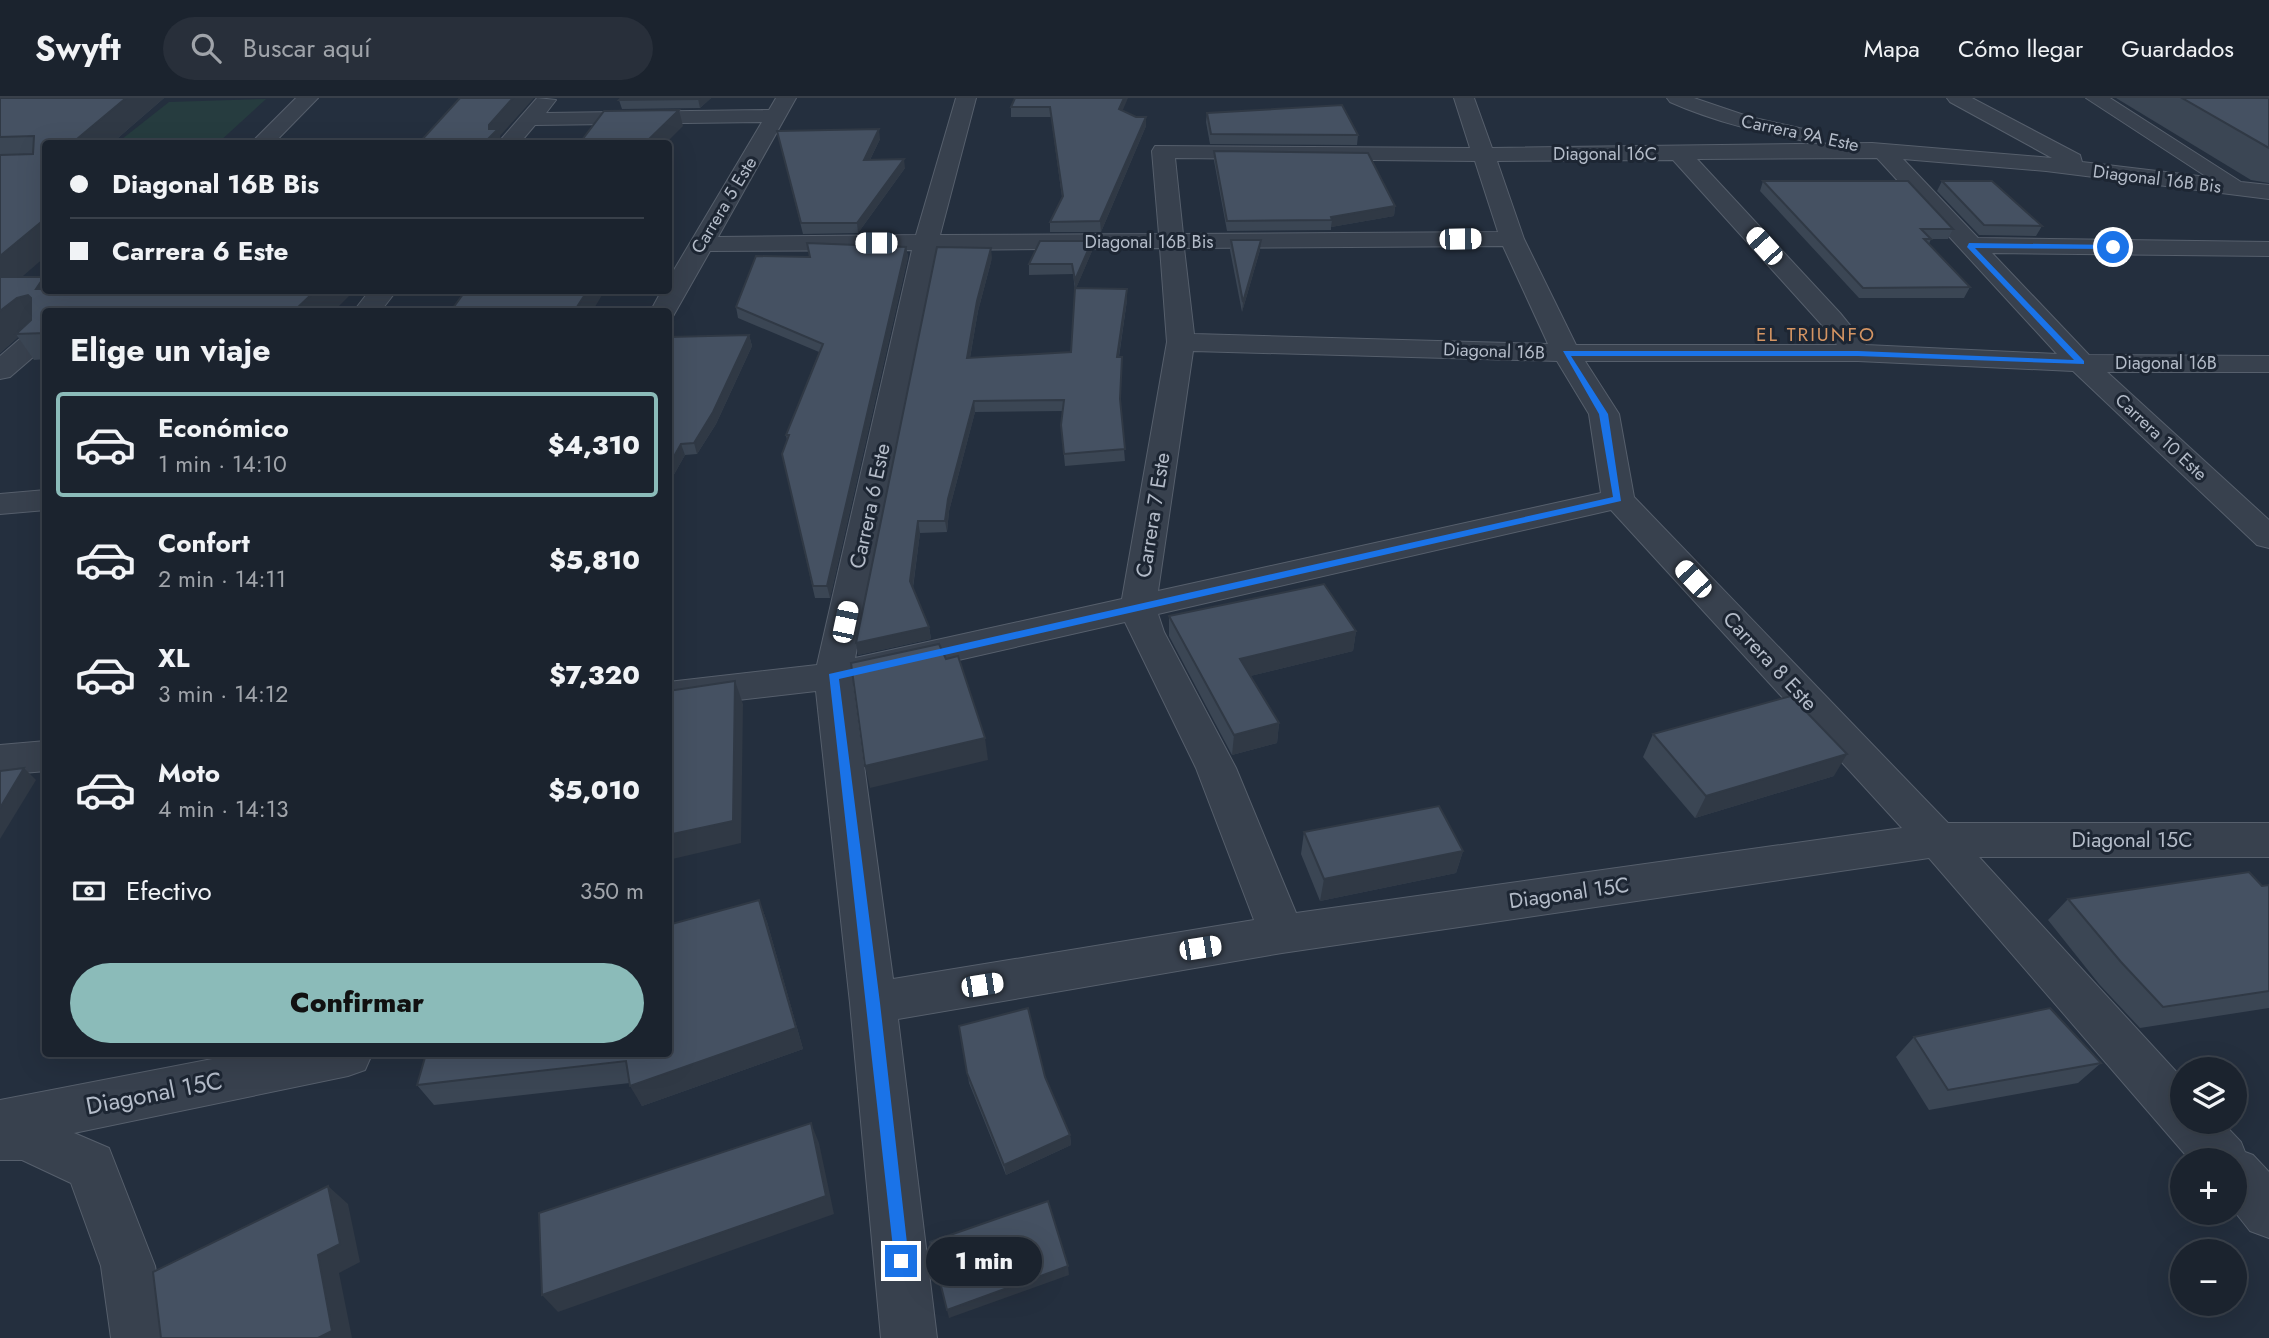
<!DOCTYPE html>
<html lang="es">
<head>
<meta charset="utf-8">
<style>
	body { margin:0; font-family:Jost,sans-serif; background:#282f3a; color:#f1f3f6; height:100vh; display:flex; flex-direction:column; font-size:26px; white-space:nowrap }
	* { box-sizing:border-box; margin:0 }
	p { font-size:23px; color:#a0a4aa }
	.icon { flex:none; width:38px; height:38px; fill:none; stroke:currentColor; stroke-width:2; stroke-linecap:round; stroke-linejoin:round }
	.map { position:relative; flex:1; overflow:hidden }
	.sheet { position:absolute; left:42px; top:210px; width:630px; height:749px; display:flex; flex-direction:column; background:#1b232e; border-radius:7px; box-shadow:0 7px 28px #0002,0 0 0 2px #39404a }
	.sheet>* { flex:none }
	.banner { position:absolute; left:42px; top:42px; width:630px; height:154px; border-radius:7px; box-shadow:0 7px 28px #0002,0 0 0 2px #39404a; display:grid; align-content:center; height:154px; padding:0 28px; background:#1b232e }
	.controls { position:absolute; left:2170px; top:959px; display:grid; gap:14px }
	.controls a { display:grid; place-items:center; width:77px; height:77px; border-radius:50%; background:#1b232e; box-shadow:0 7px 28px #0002,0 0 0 2px #39404a; font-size:35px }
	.end { position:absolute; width:32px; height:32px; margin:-16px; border:9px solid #1a73e8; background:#fff; box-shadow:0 0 0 4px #fff }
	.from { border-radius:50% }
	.bubble { position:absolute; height:49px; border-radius:24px; background:#1b232e; box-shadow:0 7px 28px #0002,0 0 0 2px #39404a; font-size:23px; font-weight:800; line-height:49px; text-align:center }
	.car { position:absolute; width:21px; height:42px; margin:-21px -10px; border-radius:9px; box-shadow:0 0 5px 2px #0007; background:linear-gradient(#fff 24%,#345 0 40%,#fff 0 76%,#345 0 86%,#fff 0) }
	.banner b { display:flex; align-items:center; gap:24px; height:66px; font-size:26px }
	.banner b+b { border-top:2px solid #39404a }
	.banner i { width:18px; height:18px; background:#f1f3f6 }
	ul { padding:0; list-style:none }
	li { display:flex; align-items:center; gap:21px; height:105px; margin:0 14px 10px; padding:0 14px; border:4px solid transparent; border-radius:7px }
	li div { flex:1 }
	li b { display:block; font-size:26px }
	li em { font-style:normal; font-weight:800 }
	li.selected { border-color:#8bbbb9 }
	li>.icon { width:63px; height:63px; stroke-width:1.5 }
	h2 { padding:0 28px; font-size:32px; line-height:84px }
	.pay { display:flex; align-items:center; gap:18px; height:77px; padding:0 28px; font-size:26px }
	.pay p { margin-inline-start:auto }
	.primary-button { display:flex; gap:14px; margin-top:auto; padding:14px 28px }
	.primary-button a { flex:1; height:80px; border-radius:42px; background:#8bbbb9; color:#111; font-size:28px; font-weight:800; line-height:80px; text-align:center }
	header { display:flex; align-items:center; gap:42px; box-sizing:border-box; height:98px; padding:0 35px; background:#1b232e; border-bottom:2px solid #39404a }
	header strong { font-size:33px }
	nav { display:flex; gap:38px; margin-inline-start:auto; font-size:24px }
	.search { width:490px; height:63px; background:#282f3a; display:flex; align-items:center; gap:18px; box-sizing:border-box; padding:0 24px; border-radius:38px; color:#a0a4aa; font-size:26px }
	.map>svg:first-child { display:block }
</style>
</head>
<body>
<header>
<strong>Swyft</strong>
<div class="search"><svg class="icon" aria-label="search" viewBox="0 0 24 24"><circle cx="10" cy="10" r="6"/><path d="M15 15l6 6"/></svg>Buscar aquí</div>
<nav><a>Mapa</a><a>Cómo llegar</a><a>Guardados</a></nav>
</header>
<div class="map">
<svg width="2269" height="1240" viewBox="0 0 2269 1240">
	<rect width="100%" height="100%" fill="#242f3e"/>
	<polygon fill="#263c3f" points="266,1 218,45 117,45 169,4"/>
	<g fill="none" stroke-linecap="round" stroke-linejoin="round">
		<defs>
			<g id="street">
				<polygon points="296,0 318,0 273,46 250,46"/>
				<path d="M 537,0 L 556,2 L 546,15 L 769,12 L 776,0 L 796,0 L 718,139 L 916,137 L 956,0 L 976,0 L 940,137 L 1159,136 L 1152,53 L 1155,48 L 1470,50 L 1454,0 L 1474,0 L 1492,50 L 1872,45 L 2052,60 L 1950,4 L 1947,0 L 1972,0 L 2080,57 L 2082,64 L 2207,79 L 2086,0 L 2110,0 L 2241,84 L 2269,87 L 2269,101 L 2046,73 L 1903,61 L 1978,140 L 2269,144 L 2269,158 L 1992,155 L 2089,257 L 2269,258 L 2269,274 L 2107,274 L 2269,422 L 2269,450 L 2257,447 L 2073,273 L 1858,263 L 1585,263 L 1619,316 L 1634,399 L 1948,725 L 2269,725 L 2269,759 L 1979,759 L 2182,980 L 2182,1024 L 2222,1024 L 2241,1044 L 2245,1054 L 2253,1057 L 2269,1074 L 2269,1140 L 2250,1133 L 2235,1114 L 2235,1062 L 2190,1062 L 1929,760 L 1282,855 L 898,921 L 937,1240 L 881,1240 L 850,905 L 816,593 L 668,610 L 668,584 L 817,567 L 912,152 L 710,153 L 672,220 L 668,221 L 668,214 L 650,214 L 662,192 L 668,192 L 668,182 L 762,24 L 535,27 L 519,46 L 497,46 ZM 1175,60 L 1475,63 L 1498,134 L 1183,136 ZM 1877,60 L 2057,256 L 1866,247 L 1840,215 L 1697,61 ZM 1673,62 L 1822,227 L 1837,247 L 1576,247 L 1524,141 L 1497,63 ZM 1503,148 L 1548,246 L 1194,236 L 1184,150 ZM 1160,150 L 1167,244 L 1122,501 L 855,560 L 937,152 ZM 1193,253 L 1557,263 L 1589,316 L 1601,395 L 1158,493 ZM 1611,412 L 1902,730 L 1296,815 L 1236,670 L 1164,534 L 1158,516 ZM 1125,524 L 1196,670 L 1254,822 L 893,881 L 853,586 Z"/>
				<path d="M 1667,0 L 1694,0 L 1750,19 L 1817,34 L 1821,38 L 1817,42 L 1810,44 C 1762,35 1715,24 1670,4 Z"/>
				<polygon points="370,192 397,192 380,214 353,214"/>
				<polygon points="46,225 46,248 10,279 0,281 0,258 36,227"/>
				<polygon points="46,392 46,412 0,416 0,396"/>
				<polygon points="46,643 46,673 0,677 0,647"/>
				<polygon points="238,956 372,956 365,972 348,978 74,1035 109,1050 155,1168 167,1240 111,1240 101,1168 71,1085 22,1062 0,1062 0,1002"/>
			</g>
		</defs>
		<use href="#street" stroke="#565f6c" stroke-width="2"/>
		<use href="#street" fill="#38414e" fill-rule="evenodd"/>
	</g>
	<g fill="#3b4654">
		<polygon points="0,0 164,0 111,46 46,46 22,179 46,214 46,261 34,262 18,239 0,255"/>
		<polygon points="621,0 711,0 700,10 622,11 619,2"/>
		<polygon points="1015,0 1123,13 1146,28 1101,134 1050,134 1050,124 1062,99 1051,19 1011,19 1011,9"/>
		<polygon points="2116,0 2269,0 2269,85 2251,82"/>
		<polygon points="1207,15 1358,37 1357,47 1210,46 1206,24"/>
		<polygon points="777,33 880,41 870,62 905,70 858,135 803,136"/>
		<polygon points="1214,53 1395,108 1394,118 1331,129 1331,132 1227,133 1214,63"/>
		<polygon points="1763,83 1953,131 1948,141 1931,141 1929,146 1970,189 1964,200 1859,200 1760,93"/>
		<polygon points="1942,83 2042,128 2036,138 1979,137 1937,93"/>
		<polygon points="1231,142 1260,152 1242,214 1230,152"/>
		<polygon points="807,145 906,149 908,159 830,500 815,500 782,356 787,342 786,337 819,254 738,220 736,209 810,159"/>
		<polygon points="1092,153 1076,190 1127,191 1127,202 1119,259 1120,305 1125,363 1065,368 1061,327 1063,313 975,314 949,413 947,434 920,435 913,490 929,529 931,541 858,557 992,160 978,213 970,260 1071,254 1075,192 1073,176 1029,177 1029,166"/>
		<polygon points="749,237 752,248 716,326 697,356 685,357 668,387 668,239"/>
		<polygon points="1169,518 1356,533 1353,553 1250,578 1279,625 1277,645 1232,657 1169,538"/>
		<polygon points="1653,636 1834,678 1695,720 1643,659"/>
		<polygon points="1304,734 1463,753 1456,775 1320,803 1301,756"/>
		<polygon points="2269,787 2269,910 2140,930 2099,886 2048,822 2068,801"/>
		<polygon points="759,802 767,824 803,951 642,1008 630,985 434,1007 417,987"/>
		<polygon points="959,928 1045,979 1070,1037 1071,1047 1006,1077 969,985"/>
		<polygon points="1914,939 2101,965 2078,985 1929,1012 1896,959"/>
	</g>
	<g fill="#303945">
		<polygon points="126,0 164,0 111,46 71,46"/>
		<polygon points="513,0 534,0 500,38 503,46 483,46 489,31 489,27"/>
		<polygon points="699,0 711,0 700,10 698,1"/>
		<polygon points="1124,0 1128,0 1119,21 1119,11"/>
		<polygon points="679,12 683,28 665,46 644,46"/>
		<polygon points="1146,19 1146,28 1101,134 1100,123"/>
		<polygon points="879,31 880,41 865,72 864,62"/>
		<polygon points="904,61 905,70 858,135 857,125"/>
		<polygon points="1395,108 1394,118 1331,129 1332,122 1331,119"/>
		<polygon points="46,120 46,158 0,198 0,158"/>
		<polygon points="1261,142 1260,152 1242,214 1243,204"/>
		<polygon points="1092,143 1092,153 1075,193 1075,182"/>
		<polygon points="906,149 908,159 830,500 827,488"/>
		<polygon points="991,150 992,160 978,213 968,271 967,260 977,203"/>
		<polygon points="44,179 46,181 46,192 36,191"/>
		<polygon points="1127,191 1127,202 1117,270 1117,259"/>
		<polygon points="316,192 355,192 333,214 293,214"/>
		<polygon points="588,192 605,192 592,214 577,209"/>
		<polygon points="28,197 45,222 16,236 18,239 0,255 0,213 17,200"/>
		<polygon points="749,237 752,248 716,326 697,356 694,345"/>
		<polygon points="974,303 975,314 949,413 947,434 945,423 948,401"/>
		<polygon points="681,346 685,357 668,387 668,369"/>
		<polygon points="918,423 920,435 912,495 910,483"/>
		<polygon points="929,529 931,541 858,557 856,545"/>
		<polygon points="1356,533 1353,553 1238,581 1240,561"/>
		<polygon points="735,583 743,606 741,745 668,762 668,737"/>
		<polygon points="1279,625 1277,645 1232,657 1234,637"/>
		<polygon points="985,640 988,662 870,690 865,668"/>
		<polygon points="1847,656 1834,678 1695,720 1706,698"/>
		<polygon points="24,670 36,682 0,741 0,710"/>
		<polygon points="1463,753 1456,775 1320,803 1324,781"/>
		<polygon points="759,802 767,824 803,951 642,1008 630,988"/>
		<polygon points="811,1025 819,1045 834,1116 558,1214 542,1197"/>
		<polygon points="1070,1037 1071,1047 1006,1077 1004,1067"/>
		<polygon points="328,1088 348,1106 360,1164 339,1175 352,1240 318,1240 318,1157"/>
		<polygon points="1068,1168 1069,1177 949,1220 947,1212"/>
	</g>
	<g fill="#455162" stroke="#303945" stroke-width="2">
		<polygon points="0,0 126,0 71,46 46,46 46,120 0,158 0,57 33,56 34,38 0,39"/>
		<polygon points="460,0 513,0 489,27 489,31 498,31 483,46 418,46"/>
		<polygon points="621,0 699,0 698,1 619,2"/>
		<polygon points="1015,0 1124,0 1119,11 1136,19 1146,19 1100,123 1050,124 1063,98 1050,9 1011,9"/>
		<polygon points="2182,0 2269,0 2269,50"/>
		<polygon points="1342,7 1358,37 1211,36 1207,15"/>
		<polygon points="679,12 644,46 579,46 604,13"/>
		<polygon points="879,31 864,62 904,61 857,125 801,125 777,33"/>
		<polygon points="1214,53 1368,55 1395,108 1331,119 1332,122 1227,123"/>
		<polygon points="1763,83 1908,83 1953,131 1921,131 1931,141 1924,141 1970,189 1863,190"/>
		<polygon points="1942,83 1992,83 2042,128 1984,127"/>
		<polygon points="1231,142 1261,142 1243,204"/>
		<polygon points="1040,143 1092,143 1075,182 1072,166 1029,166"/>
		<polygon points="807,145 906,149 827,488 813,488 782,356 789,337 786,337 823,246 736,209 756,158 810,159"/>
		<polygon points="937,149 991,150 977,203 967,260 1071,254 1075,190 1127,191 1117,259 1122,259 1120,301 1125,351 1064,356 1061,327 1064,302 974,303 948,401 945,423 918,423 910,483 929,529 856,545"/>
		<polygon points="0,179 44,179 36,191 46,191 46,192 316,192 293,214 46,214 46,235 16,236 31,222 31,200 28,197 17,200 0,213"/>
		<polygon points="466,192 588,192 577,209 615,212 614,214 432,214 435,209 453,210"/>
		<polygon points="749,237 713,314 694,345 681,346 668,369 668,239"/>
		<polygon points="1324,486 1356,533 1240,561 1279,625 1234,637 1169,518"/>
		<polygon points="939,546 946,561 958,558 985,640 865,668 851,565"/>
		<polygon points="735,583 733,723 668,737 668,593"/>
		<polygon points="1791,598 1847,656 1706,698 1653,636"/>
		<polygon points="24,670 0,710 0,673"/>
		<polygon points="1439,708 1463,753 1324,781 1304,734"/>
		<polygon points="2249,774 2262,788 2269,787 2269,893 2163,909 2121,864 2068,801"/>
		<polygon points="759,802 796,930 630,988 626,963 417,987 426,956 668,956 668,827"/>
		<polygon points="1028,910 1045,979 1070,1037 1004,1067 967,975 959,928"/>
		<polygon points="2050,910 2101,965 1948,992 1914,939"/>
		<polygon points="811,1025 826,1098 542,1197 539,1115"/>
		<polygon points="328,1088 340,1146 318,1157 332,1233 318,1240 161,1240 153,1174"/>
		<polygon points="1048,1103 1068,1168 947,1212 930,1144"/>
	</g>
	<polygon fill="#1a73e8" points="1969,145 2116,147 2113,151 1975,150 2084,263 2084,266 1858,258 1571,258 1608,316 1621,403 839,581 880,905 909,1163 906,1168 901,1171 895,1168 829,576 1613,399 1599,316 1563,253 1858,253 2074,262 1967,149"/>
	<g text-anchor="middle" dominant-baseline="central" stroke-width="6" stroke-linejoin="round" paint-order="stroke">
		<g font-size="18" fill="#b4bcc9" stroke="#1d2633">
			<text transform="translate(1800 35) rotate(12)">Carrera 9A Este</text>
			<text x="1605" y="56">Diagonal 16C</text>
			<text transform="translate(2157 81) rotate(7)">Diagonal 16B Bis</text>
			<text transform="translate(724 107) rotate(-59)">Carrera 5 Este</text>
			<text x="1149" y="144">Diagonal 16B Bis</text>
			<text transform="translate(1494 253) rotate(2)">Diagonal 16B</text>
			<text x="2166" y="265">Diagonal 16B</text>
			<text transform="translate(2161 339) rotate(43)">Carrera 10 Este</text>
		</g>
		<g font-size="19" letter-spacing="2" fill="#d59563" stroke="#1d2633">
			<text x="1816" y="236">EL TRIUNFO</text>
		</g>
		<g font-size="21" fill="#b4bcc9" stroke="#1d2633">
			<text transform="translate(870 408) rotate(-78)">Carrera 6 Este</text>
			<text transform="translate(1153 417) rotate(-81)">Carrera 7 Este</text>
			<text transform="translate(1770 563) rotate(47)">Carrera 8 Este</text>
			<text x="2132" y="742">Diagonal 15C</text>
			<text transform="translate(1569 795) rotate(-8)">Diagonal 15C</text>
		</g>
		<g font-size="24" fill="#b4bcc9" stroke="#1d2633">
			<text transform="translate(154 995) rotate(-11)">Diagonal 15C</text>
		</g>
	</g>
</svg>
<div class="controls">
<a><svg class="icon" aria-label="layers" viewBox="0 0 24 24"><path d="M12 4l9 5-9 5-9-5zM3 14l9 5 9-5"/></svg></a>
<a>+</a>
<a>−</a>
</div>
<i class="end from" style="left:2113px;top:149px"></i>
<i class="end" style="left:901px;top:1163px"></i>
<div class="bubble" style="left:926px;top:1139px;width:116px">1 min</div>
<i class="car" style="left:1460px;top:141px;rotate:89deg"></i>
<i class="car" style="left:876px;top:145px;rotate:270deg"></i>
<i class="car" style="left:1764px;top:148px;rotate:318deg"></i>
<i class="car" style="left:1693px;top:481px;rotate:317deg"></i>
<i class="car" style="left:845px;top:524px;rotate:12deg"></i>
<i class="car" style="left:1200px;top:850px;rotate:81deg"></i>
<i class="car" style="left:982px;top:887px;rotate:81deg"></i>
<div class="banner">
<b><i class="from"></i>Diagonal 16B Bis</b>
<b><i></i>Carrera 6 Este</b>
</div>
<section class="sheet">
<h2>Elige un viaje</h2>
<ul>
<li class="selected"><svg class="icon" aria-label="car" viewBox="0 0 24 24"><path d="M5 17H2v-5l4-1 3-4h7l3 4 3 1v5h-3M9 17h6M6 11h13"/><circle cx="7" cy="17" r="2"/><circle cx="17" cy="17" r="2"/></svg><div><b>Económico</b><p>1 min · 14:10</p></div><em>$4,310</em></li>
<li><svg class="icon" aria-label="car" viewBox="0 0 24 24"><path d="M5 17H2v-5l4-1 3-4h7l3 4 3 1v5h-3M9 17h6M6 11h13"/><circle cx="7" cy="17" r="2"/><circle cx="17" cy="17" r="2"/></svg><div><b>Confort</b><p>2 min · 14:11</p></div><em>$5,810</em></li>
<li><svg class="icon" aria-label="car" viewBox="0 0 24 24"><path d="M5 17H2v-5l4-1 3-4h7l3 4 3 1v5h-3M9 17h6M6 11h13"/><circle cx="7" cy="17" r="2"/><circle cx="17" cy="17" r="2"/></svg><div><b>XL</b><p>3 min · 14:12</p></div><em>$7,320</em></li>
<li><svg class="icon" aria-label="car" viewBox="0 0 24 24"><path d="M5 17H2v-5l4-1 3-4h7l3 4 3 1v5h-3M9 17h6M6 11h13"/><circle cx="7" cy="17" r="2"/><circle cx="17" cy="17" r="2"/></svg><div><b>Moto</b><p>4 min · 14:13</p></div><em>$5,010</em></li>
</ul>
<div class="pay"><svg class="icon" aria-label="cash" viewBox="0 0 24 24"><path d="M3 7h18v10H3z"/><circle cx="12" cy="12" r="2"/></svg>Efectivo<p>350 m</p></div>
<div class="primary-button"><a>Confirmar</a></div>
</section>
</div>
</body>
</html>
